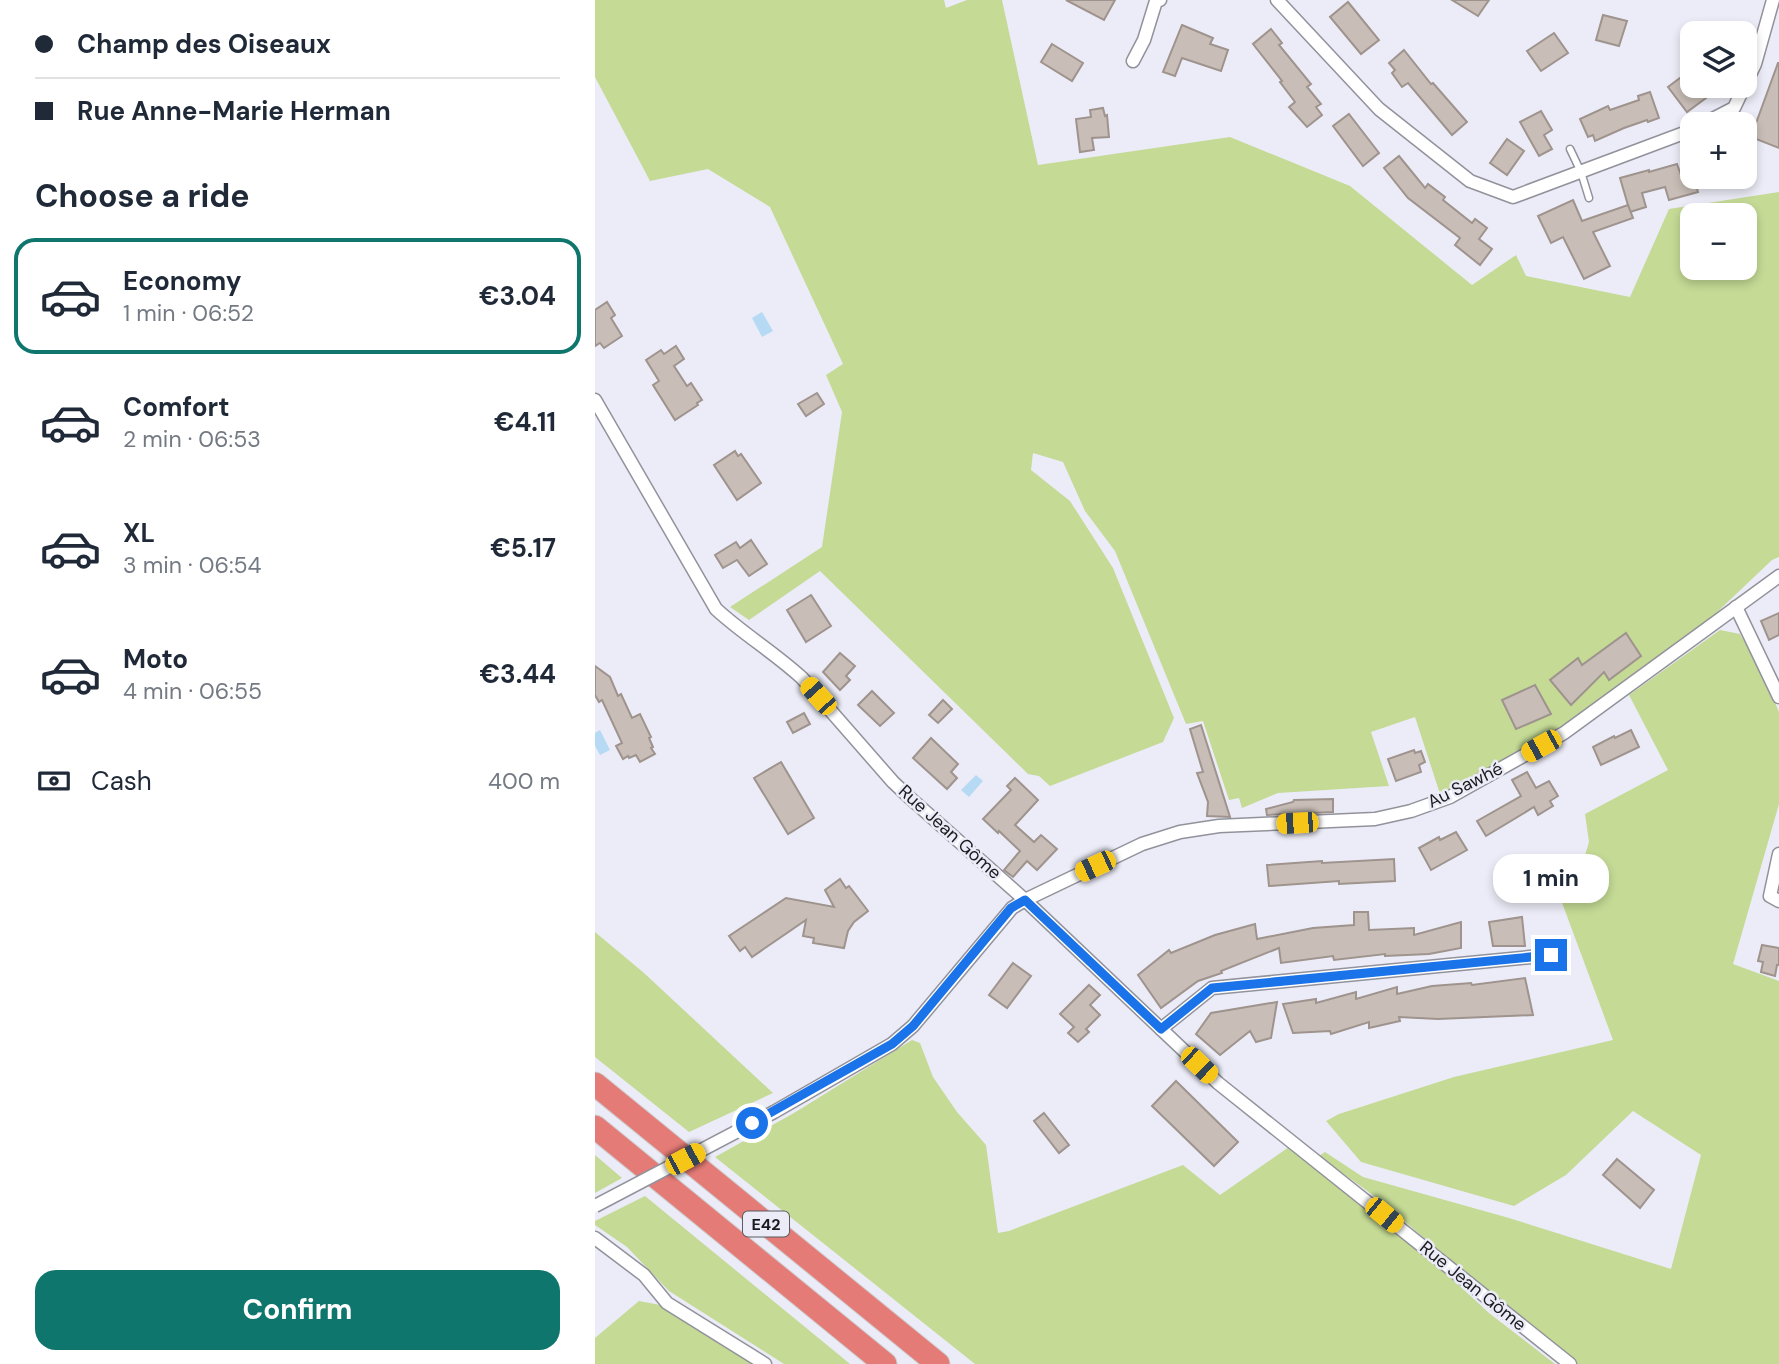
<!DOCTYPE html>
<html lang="en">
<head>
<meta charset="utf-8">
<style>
	body { margin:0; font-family:"DM Sans",sans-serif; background:#f2f2f3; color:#1f2937; height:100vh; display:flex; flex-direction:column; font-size:26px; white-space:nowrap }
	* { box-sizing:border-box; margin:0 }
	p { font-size:23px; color:#747a83 }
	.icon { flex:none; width:38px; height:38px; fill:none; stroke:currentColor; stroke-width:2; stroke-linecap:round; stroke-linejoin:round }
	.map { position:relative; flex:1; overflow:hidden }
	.drawer { display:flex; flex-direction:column; background:#fff; width:595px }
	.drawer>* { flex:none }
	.guide { display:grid; align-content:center; height:154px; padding:0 35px; background:#fff }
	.fabs { position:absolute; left:1085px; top:21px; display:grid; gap:14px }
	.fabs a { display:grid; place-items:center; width:77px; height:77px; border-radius:14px; background:#fff; box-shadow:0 4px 10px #0003; font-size:35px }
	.end { position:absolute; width:32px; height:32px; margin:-16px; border:9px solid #1a73e8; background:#fff; box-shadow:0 0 0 4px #fff }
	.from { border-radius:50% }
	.bubble { position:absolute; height:49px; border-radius:21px; background:#fff; box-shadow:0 4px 10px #0003; font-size:23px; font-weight:700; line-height:49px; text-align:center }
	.car { position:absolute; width:21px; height:42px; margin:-21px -10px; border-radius:9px; box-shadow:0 0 5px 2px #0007; background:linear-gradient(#f5c518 24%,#345 0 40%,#f5c518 0 76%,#345 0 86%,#f5c518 0) }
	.guide b { display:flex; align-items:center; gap:24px; height:66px; font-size:26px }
	.guide b+b { border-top:2px solid #e0e1e3 }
	.guide i { width:18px; height:18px; background:#1f2937 }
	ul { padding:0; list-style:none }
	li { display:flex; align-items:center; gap:21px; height:116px; margin:0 14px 10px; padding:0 21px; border:4px solid transparent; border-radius:21px }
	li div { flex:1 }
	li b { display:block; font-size:26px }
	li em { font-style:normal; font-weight:700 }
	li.current { border-color:#0f766e }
	li>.icon { width:63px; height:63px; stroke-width:1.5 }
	h2 { padding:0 35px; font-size:32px; line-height:84px }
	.pay { display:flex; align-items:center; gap:18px; height:77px; padding:0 35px; font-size:26px }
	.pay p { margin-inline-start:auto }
	.button { display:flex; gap:14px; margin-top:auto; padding:14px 35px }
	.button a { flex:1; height:80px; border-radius:21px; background:#0f766e; color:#fff; font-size:28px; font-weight:700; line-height:80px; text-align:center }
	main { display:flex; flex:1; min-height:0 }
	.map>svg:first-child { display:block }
</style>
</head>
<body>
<main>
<section class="drawer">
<div class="guide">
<b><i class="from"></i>Champ des Oiseaux</b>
<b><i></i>Rue Anne-Marie Herman</b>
</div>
<h2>Choose a ride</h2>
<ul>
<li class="current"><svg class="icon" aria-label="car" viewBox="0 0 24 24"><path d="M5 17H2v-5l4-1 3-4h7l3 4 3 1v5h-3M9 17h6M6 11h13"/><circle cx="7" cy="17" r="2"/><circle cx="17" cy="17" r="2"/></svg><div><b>Economy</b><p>1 min · 06:52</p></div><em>€3.04</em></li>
<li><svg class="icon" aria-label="car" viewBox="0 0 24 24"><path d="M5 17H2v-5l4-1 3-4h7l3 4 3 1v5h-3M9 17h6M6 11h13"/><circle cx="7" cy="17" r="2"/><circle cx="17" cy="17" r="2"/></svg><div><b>Comfort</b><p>2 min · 06:53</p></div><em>€4.11</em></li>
<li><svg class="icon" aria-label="car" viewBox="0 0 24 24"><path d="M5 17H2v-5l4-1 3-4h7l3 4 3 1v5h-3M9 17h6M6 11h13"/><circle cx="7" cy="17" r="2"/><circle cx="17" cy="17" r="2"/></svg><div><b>XL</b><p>3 min · 06:54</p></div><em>€5.17</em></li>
<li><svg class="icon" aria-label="car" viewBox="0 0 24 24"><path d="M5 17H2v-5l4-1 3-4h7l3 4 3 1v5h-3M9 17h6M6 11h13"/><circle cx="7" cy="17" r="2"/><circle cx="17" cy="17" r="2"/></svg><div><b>Moto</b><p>4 min · 06:55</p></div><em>€3.44</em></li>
</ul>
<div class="pay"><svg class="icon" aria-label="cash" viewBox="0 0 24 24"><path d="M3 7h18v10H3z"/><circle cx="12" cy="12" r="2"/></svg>Cash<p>400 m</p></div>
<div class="button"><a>Confirm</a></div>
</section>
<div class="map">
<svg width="1184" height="1364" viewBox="0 0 1184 1364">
	<rect width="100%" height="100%" fill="#ececf8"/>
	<g fill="#c4da95" fill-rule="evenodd">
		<path d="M 0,0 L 349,0 L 351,8 L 372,0 L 407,0 L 443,165 L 635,137 L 755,186 L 877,285 L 921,255 L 931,276 L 1035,297 L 1074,209 L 1184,192 L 1184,557 L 1177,560 L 1118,616 L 972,728 L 845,794 L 820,717 L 776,732 L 794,786 L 683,793 L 647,808 L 644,798 L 634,800 L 608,721 L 591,724 L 520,551 L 490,511 L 468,462 L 438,453 L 436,470 L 475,501 L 518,568 L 579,718 L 568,742 L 455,786 L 444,776 L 433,774 L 225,571 L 154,620 L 135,607 L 227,547 L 247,412 L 231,375 L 248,364 L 175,207 L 113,169 L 55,181 L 0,77 ZM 1097,215 L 1150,215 L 1150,268 L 1097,268 Z"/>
		<polygon points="1125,630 1145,634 1169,676 1184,712 1184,804 1138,964 1184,981 1184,1364 983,1364 900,1298 782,1198 724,1156 730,1152 768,1177 914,1218 1076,1269 1106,1155 1038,1111 971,1175 919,1206 766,1162 731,1121 744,1114 859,1077 1018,1040 966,900 982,882 994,842 990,814 1073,770 1034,695"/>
		<polygon points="0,932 49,973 178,1093 94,1132 0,1057"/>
		<polygon points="317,1040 325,1043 338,1077 362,1112 391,1145 403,1233 414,1231 588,1165 625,1195 694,1147 815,1240 894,1313 960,1364 380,1364 120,1157 199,1113"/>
		<polygon points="0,1155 27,1178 0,1193"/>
		<polygon points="50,1196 243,1354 255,1364 189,1364 74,1291 32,1247 0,1225 0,1221"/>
		<polygon points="44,1301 81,1308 165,1364 0,1364 0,1338"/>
	</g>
	<g fill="#b6daf3">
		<polygon points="167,312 178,331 167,337 157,318"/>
		<polygon points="5,730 15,750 5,755 0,746 0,733"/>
		<polygon points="381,775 388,781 374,797 366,790"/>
	</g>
	<g fill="#c9beb7" stroke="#9e938d" stroke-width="2">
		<polygon points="471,0 520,0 509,20"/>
		<polygon points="857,0 894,0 883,16"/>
		<polygon points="753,2 784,40 766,54 735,17"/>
		<polygon points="1008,15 1032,21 1024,46 1001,40"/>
		<polygon points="587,25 618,38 615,44 633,50 626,71 587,58 580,76 568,72"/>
		<polygon points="676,29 687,43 684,45 716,84 712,87 726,104 721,107 727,115 712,127 694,107 700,102 685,82 687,81 658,44"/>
		<polygon points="959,33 973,53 946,71 932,51"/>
		<polygon points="457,44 488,63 477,81 446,62"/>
		<polygon points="809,50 836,84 838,83 872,122 857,135 813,83 807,87 797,73 800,70 794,63"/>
		<polygon points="1183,63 1184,63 1184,148 1156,137"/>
		<polygon points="1097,69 1097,86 1108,86 1115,95 1092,112 1073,87"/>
		<polygon points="1055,92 1064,118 1053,122 1052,120 1029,128 1000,141 998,135 993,137 985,119 1013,106 1015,110 1044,100 1043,96"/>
		<polygon points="508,108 510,116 512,115 514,137 497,138 499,150 485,152 481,119 496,117 495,110"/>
		<polygon points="946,111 957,130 949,135 957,149 944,156 925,122"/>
		<polygon points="754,114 784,153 768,166 738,126"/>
		<polygon points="912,139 929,151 912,175 895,163"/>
		<polygon points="804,156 830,188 833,184 850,197 848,200 877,223 880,219 892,228 884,239 897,249 885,265 860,245 865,238 813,198 789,168"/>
		<polygon points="1082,164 1086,175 1097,172 1103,192 1074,200 1070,187 1047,193 1051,207 1035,212 1025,178 1054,170 1054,172"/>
		<polygon points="978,200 987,221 1033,205 1038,218 998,232 1015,266 989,279 968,237 956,243 943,216"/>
		<polygon points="12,302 20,315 16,318 27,336 9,348 5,343 0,346 0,310"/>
		<polygon points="81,346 89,359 79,366 92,386 96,383 107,400 102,403 103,405 80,420 58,385 64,381 51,360 66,350 69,354"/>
		<polygon points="222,393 229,404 211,416 203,404"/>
		<polygon points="140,451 143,456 146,454 166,483 142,500 119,465"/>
		<polygon points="156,540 172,564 154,576 142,560 128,568 120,555 141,542 145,548"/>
		<polygon points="216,595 236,626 211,642 192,610"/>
		<polygon points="1184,613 1184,635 1174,640 1166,621"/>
		<polygon points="1031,633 1046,656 1014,680 1009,672 976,705 955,680 983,658 987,665"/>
		<polygon points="245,653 260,666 251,676 255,680 245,690 228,672"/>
		<polygon points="0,666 15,677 23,696 26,694 37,718 45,714 56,737 54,738 58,747 56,748 60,754 45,762 41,755 34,758 33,756 28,759 21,746 27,743 7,700 4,702 0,695"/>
		<polygon points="940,685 956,714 921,729 907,700"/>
		<polygon points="277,691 299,713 285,726 263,705"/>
		<polygon points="348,700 357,709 343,723 334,715"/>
		<polygon points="209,713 215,724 198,733 192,722"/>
		<polygon points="606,725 635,817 612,816 613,802 602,773 608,772 595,729"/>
		<polygon points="1036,730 1044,747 1006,765 998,747 1019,736 1020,738"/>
		<polygon points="336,738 363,764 356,772 362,778 352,789 318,758"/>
		<polygon points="819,750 820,753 826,751 830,762 824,765 826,772 801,781 793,759"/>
		<polygon points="186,762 219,818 193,834 159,778"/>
		<polygon points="932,772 941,788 954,781 963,796 955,801 958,806 943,815 939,807 891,836 882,821 926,796 917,780"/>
		<polygon points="420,778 443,800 420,825 439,842 446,835 462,849 442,870 432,861 418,877 409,870 425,851 404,831 403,833 388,819 416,790 412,786"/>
		<polygon points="738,799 738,812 672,815 671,809 698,802 699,800"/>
		<polygon points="861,832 872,850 836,870 824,848 844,837 845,840"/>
		<polygon points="799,859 800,881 744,884 744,881 674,886 672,865 727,861 727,863"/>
		<polygon points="245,879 251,888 254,886 273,911 259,922 253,931 249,948 218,943 219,938 208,936 211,920 157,957 150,947 145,951 134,936 191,898 239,907 230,890"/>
		<polygon points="759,912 773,912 774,930 819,928 819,935 866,922 866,948 834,954 790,956 790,954 739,960 738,956 686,963 684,948 626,971 627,973 603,981 566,1008 543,975 574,950 576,953 620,935 660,924 662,939 718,928 759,925"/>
		<polygon points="927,917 930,946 898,946 894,922"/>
		<polygon points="1167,945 1184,948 1184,965 1182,965 1180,976 1166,972 1168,962 1163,961"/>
		<polygon points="418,963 436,976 412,1008 394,995"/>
		<polygon points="930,978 938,1015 843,1019 804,1017 805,1021 774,1028 774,1022 736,1034 735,1031 698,1033 688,1004 721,999 721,1003 761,992 761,999 802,987 802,994 837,986 876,983 877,985"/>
		<polygon points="494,985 505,995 495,1005 505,1015 491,1029 494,1032 483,1042 473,1033 479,1027 465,1014"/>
		<polygon points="682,1002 676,1038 661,1042 655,1031 625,1055 601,1034 616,1013"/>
		<polygon points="581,1081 643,1142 619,1166 557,1106"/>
		<polygon points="449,1113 474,1145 464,1153 439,1121"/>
		<polygon points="1022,1159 1059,1190 1045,1208 1008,1175"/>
	</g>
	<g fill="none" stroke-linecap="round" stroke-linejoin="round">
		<defs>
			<polyline id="service" points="975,149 986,172 994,198"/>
			<g id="minor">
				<polyline points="682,0 784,109 875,181 918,197 1097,130"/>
				<polyline points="538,61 549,40 561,1 565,0"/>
				<polyline points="1108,124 1139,108 1160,64 1178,0"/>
				<path d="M 0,400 L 121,609 C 148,634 180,653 207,678 L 298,782 L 315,798 L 430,900 L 623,1083 L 975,1364"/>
				<polyline points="1141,607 1184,697"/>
				<polyline points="1184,854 1175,896 1184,901"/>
				<polyline points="566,1029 617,988 956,955"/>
				<polyline points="179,1112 297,1044 318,1026 417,908 430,900 547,844 585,832 624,826 780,819 816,811 855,797 969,733 1184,576"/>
				<polyline points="0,1238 49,1275 72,1303 170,1364"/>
			</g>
			<g id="motorway">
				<polyline points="0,1084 343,1364"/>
				<polyline points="0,1127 290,1364"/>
			</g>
		</defs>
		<use href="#service" stroke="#92929c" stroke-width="9"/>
		<use href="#minor" stroke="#92929c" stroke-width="15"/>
		<use href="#motorway" stroke="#cdcdce" stroke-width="25"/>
		<use href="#service" stroke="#fff" stroke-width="6"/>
		<use href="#minor" stroke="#fff" stroke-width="12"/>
		<use href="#motorway" stroke="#e47b76" stroke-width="23"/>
		<defs>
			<polyline id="minor-bridge" points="0,1206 179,1112"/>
		</defs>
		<use href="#minor-bridge" stroke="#92929c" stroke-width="15" stroke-linecap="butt"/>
		<use href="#minor-bridge" stroke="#fff" stroke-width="12"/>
	</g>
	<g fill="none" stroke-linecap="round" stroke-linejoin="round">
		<polyline stroke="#1a73e8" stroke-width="9" points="157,1123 297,1044 318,1026 416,908 430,900 566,1029 617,988 956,955"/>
	</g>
	<g text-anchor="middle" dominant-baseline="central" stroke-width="5" stroke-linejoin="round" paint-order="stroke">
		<rect fill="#ececf8" stroke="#5a5a60" stroke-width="2" x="148" y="1211.5" width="46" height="25" rx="5"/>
		<g font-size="16" font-weight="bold" fill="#1b1b1f">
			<text x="171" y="1224">E42</text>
		</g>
		<g font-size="18" fill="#1b1b1f" stroke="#ececf8">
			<text transform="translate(870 785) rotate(-26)">Au Sawhé</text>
			<text transform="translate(355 832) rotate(42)">Rue Jean Gôme</text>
			<text transform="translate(878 1286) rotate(39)">Rue Jean Gôme</text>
		</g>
	</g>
</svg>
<div class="fabs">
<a><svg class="icon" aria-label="layers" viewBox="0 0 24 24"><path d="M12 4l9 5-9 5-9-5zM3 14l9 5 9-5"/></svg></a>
<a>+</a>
<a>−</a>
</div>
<i class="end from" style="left:157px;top:1123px"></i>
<i class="end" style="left:956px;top:955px"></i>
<div class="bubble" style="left:898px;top:854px;width:116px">1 min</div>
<i class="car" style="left:223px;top:696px;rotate:318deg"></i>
<i class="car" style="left:946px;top:746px;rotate:241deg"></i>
<i class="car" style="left:702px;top:823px;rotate:267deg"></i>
<i class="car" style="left:500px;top:866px;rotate:245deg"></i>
<i class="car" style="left:604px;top:1065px;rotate:134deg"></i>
<i class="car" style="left:90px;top:1159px;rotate:62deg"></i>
<i class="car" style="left:789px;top:1215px;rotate:129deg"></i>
</div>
</main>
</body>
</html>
